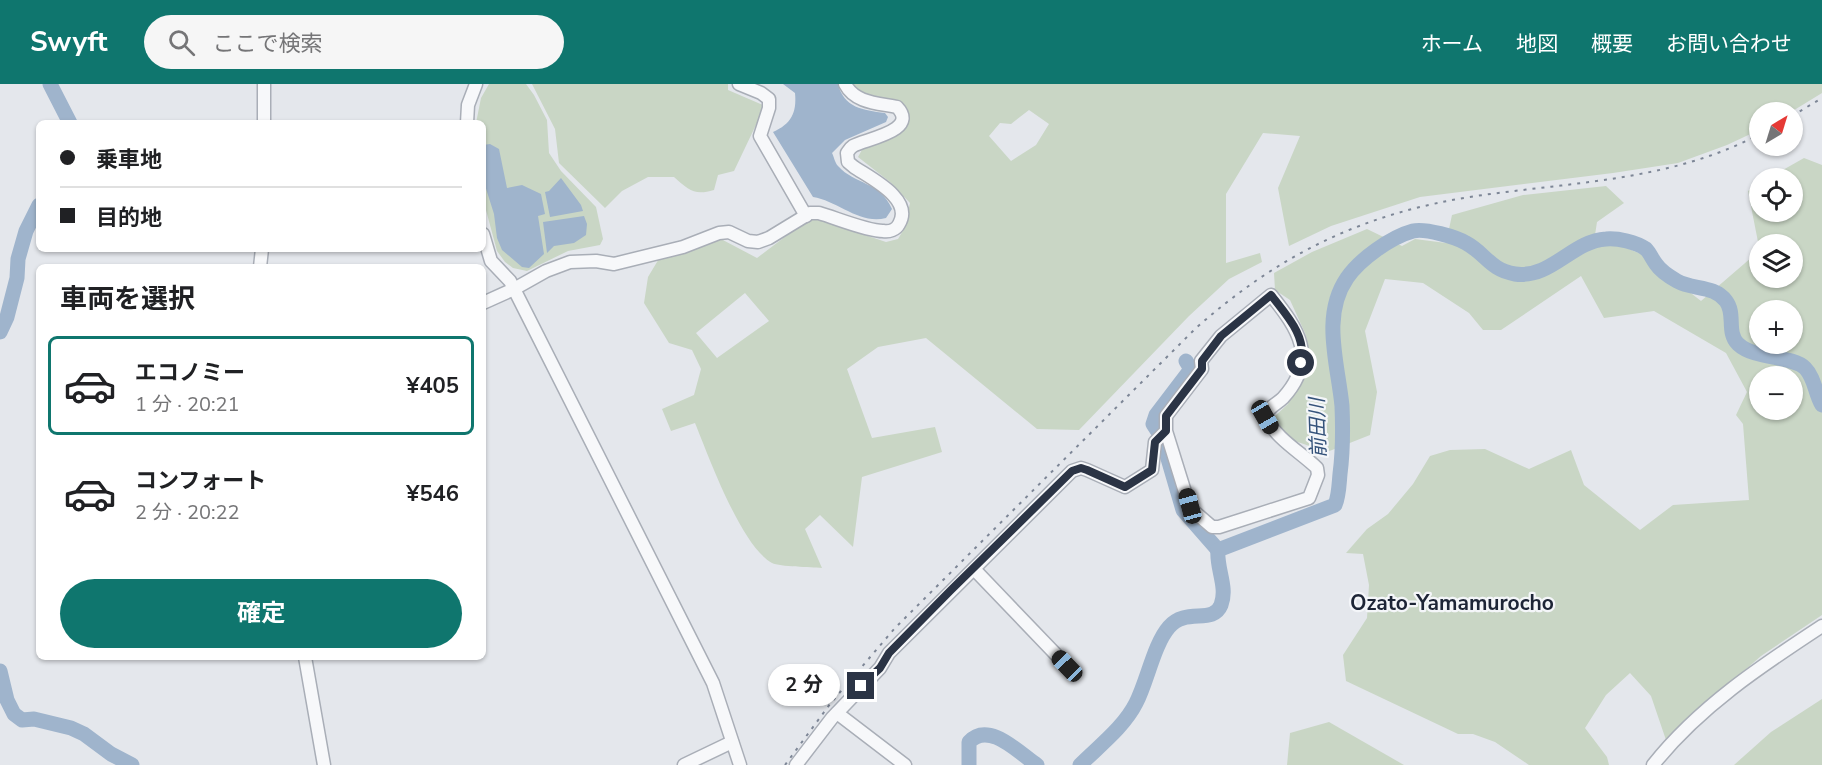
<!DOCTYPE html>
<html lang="ja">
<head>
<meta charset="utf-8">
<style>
	body { margin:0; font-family:"Nunito Sans","Noto Sans JP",sans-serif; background:#f6f6f6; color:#202124; height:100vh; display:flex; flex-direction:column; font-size:22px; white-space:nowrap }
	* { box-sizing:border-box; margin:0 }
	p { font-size:20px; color:#757577 }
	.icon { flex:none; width:33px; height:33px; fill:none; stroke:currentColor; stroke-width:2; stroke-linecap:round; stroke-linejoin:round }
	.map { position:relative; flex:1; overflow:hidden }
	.details { position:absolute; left:36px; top:180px; width:450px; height:396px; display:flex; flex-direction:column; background:#fff; border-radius:9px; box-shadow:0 2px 4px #0004 }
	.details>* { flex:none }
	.guide { position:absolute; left:36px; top:36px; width:450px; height:132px; border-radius:9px; box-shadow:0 2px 4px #0004; display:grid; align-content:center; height:132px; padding:0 24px; background:#fff }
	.needle { width:39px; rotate:38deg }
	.controls { position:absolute; left:1749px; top:18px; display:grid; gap:12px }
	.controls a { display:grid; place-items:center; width:54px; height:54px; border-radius:50%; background:#fff; box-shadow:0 2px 4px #0004; font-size:30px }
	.end { position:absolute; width:27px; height:27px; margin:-14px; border:8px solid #2b3445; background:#fff; box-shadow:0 0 0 3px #fff }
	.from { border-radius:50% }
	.bubble { position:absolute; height:42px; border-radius:21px; background:#fff; box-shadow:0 2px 4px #0004; font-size:20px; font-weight:700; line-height:42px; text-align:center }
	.car { position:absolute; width:18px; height:36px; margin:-18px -9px; border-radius:8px; box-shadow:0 0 4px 2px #0007; background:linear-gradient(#222 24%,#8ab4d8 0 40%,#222 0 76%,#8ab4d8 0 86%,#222 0) }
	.guide b { display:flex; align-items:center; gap:21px; height:57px; font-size:22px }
	.guide b+b { border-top:2px solid #e0e0e0 }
	.guide i { width:15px; height:15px; background:#202124 }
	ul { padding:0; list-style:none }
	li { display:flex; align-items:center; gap:18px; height:99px; margin:0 12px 9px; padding:0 12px; border:3px solid transparent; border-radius:9px }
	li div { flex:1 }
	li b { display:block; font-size:22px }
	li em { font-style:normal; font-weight:700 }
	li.current { border-color:#0f766e }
	li>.icon { width:54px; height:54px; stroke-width:1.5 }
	h2 { padding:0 24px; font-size:27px; line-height:72px }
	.cta { display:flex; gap:12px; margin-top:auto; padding:12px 24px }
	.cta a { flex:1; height:69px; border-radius:36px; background:#0f766e; color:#fff; font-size:24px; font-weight:700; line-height:69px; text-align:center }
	header { display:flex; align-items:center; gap:36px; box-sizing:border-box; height:84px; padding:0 30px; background:#0f766e; color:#fff }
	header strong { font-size:28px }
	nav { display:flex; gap:33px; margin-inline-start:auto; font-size:21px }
	.search { width:420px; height:54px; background:#f6f6f6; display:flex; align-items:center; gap:15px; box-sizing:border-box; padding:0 21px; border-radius:33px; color:#757577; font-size:22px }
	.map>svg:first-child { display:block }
</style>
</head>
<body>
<header>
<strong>Swyft</strong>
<div class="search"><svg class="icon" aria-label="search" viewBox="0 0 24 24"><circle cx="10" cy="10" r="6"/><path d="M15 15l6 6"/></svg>ここで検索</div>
<nav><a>ホーム</a><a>地図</a><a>概要</a><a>お問い合わせ</a></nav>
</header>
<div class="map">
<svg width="1822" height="681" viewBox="0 0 1822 681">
	<rect width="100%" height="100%" fill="#e4e7ec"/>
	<g fill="#c9d6c5" fill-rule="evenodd">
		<polygon points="489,0 526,0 534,11 547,36 549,69 561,87 596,123 603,155 600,161 568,167 527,187 513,184 505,178 497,167 483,115 483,39 476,39 481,14"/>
		<path d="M 532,0 L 728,0 L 728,6 L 765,22 L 734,87 L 718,91 L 714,106 C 694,112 689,106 674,93 L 648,93 L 622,107 L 605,124 L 559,79 L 555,45 Z"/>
		<path d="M 850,0 L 1822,0 L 1822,9 L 1791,28 L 1760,28 L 1759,46 L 1727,61 L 1678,79 L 1613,89 L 1420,113 L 1331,142 L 1289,162 L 1278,104 L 1300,52 L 1263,49 L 1226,110 L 1226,179 L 1260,169 L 1262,178 L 1229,195 L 1189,232 L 1079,346 L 1037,345 L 926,254 L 878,263 L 847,285 L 872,354 L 935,343 L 942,368 L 862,393 L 853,463 L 820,431 L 805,445 L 822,484 C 811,483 780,483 772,479 C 741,462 709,373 695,339 L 671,347 L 662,325 L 694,311 L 701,285 L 692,266 L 669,259 L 644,219 L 648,193 L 660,173 L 721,155 L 757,174 L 811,133 L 886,158 L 898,155 L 904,145 L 910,119 L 890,98 L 858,73 L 863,64 L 904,46 L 910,34 L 901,19 L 857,9 ZM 1029,26 L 1049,40 L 1036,61 L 1011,77 L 989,52 L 1000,39 L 1011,40 ZM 745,209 L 769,237 L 717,274 L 696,249 Z"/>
		<path d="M 1804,74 L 1822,81 L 1822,531 L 1761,572 L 1666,656 L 1651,612 L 1630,589 L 1606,611 L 1585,644 L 1607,673 L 1609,681 L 1529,681 L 1495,658 L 1473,650 L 1458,650 L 1346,597 L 1343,571 L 1367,534 L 1369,501 L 1363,470 L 1346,469 L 1367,445 L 1388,430 L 1413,400 L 1430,372 L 1450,366 L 1485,365 L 1529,385 L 1571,366 L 1584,401 L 1640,446 L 1673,421 L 1749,416 L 1743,340 L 1736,331 L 1747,308 L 1726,269 L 1654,227 L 1604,234 L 1581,192 L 1501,246 L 1483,246 L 1469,229 L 1423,199 L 1385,195 L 1365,247 L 1377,308 L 1370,351 L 1327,368 L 1289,355 L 1274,333 L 1288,320 L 1311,276 L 1305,249 L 1290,216 L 1275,206 L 1274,189 L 1312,168 L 1367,145 L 1402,162 L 1415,155 L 1446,159 L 1452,131 L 1523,111 L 1606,102 L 1624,119 L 1597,138 L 1595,151 L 1641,170 L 1701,217 L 1759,167 L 1760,194 L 1792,194 L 1792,160 L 1760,160 L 1759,163 L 1748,107 L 1759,100 L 1760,128 L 1792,128 L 1792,94 L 1769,94 ZM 1760,226 L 1792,226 L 1792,260 L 1760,260 ZM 1760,292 L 1792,292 L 1792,326 L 1760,326 Z"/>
		<polygon points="1822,615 1822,681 1734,681 1771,648"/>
		<polygon points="1329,638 1404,681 1287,681 1290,649"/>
	</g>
	<g fill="#9fb4cc">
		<path d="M 783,0 L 838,0 C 844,24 863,26 885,29 L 888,33 L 886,38 L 845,56 L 832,69 C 834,73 835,79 838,82 C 855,101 880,97 892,125 L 886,134 C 860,141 838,117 813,113 L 773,48 C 791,40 797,29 795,9 Z"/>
		<polygon points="490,60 499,65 507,104 522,101 541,110 545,130 538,132 544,170 529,184 522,183 502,166 497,154 494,130 483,95 483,61"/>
		<polygon points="561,94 581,121 583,127 550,133 545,108 549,107"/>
		<polygon points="584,132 587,140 586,151 574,159 554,162 547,169 543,138"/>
	</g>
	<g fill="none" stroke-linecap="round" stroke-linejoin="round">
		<g stroke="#9fb4cc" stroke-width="15">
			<polyline points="50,0 70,39"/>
			<polyline points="0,248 7,233 17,194 18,175 26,147 39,121"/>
			<polyline points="1186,277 1191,285 1156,331 1153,340 1162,354 1183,426 1218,466"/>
			<polyline points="0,587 7,616 14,630 22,636 34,635 71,644 84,650 111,670 132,681"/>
			<path d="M 969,681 L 969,658 C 989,636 1020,670 1037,681"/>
			<path d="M 1080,681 C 1099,662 1124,643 1136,619 C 1147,598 1154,560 1169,543 C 1186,523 1213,541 1221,521 C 1228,503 1216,484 1218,466 L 1335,421 C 1339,412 1339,400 1340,390 C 1343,367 1343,345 1342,322 C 1338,280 1321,232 1347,194 C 1360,175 1391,153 1413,147 C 1425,144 1456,153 1466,159 C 1485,169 1490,186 1515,190 C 1551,195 1572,157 1606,155 C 1618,154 1636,158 1646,165 C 1650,169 1652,175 1656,180 C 1660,186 1670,193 1677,197 C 1693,206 1714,201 1726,217 C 1736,230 1726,248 1738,260 C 1755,276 1792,271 1805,284 C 1815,294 1815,310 1822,321"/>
		</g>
		<defs>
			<g id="minor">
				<polyline points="264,0 264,39"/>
				<polyline points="739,0 761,9 769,15 769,24 760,52 806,132"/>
				<polyline points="467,39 468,21 476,0"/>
				<polyline points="483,150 491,177 510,197 713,599 740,681"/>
				<polyline points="260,183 262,165"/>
				<path d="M 483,219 L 514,205 L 546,187 L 570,178 L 596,177 L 614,180 L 683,163 L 719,149 L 729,148 L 748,157 L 758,158 L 769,154 L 810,129 L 819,129 C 836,134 867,147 883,147 C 889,148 896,146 899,140 C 914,115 870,94 854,83 L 848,78 L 847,69 C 849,66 850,64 853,62 C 865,55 920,47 897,23 C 877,19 855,19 845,0"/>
				<polyline points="974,485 1067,582"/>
				<polyline points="305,573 324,681"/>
				<polyline points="837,629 905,681"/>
				<polyline points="684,681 732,658"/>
				<path d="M 796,681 L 832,634 L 880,584 L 889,569 L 1072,387 L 1081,384 L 1087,386 L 1125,403 L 1152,386 L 1155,358 L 1166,347 L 1166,332 L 1202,285 L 1201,277 L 1221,252 L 1271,211 C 1298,245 1319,274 1283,314 C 1277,320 1266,324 1265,333 C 1278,356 1299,367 1317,384 L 1318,391 L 1309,414 L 1219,443 L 1212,443 L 1190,424 L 1166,347"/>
				<path d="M 1653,681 C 1699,623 1761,582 1822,542"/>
			</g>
		</defs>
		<use href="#minor" stroke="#a9aeb7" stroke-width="15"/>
		<use href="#minor" stroke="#f7f8fa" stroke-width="12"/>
		<g stroke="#7d8696" stroke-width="2" stroke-dasharray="3 6" stroke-linecap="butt">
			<polyline points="1792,32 1822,14"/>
			<path d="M 785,681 L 830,620 L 895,544 L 1196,244 C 1281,169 1364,129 1476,112 C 1572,98 1672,97 1760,50"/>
		</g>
	</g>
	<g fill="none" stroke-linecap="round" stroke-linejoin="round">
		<path stroke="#2b3445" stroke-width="8" d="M 861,602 L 880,584 L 889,569 L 951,506 L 1072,387 L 1081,384 L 1087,386 L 1125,403 L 1152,386 L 1155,358 L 1166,347 L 1166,332 L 1202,285 L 1202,277 L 1221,252 L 1271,211 C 1287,232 1307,252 1301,279"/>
	</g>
	<g text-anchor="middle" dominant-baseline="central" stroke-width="4.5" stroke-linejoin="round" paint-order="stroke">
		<g font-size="20" font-style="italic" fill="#34527a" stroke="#f4f6f9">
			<text transform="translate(1318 344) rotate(-92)">前田川</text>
		</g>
		<g font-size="21" font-weight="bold" fill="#1d2536" stroke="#f4f6f9">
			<text x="1452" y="519">Ozato-Yamamurocho</text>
		</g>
	</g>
</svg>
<div class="controls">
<a><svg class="needle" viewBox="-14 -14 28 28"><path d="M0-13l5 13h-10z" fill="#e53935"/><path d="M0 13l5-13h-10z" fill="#757577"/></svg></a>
<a><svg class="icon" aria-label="locate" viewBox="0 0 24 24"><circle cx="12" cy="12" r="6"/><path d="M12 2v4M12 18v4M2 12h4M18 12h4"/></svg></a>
<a><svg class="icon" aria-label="layers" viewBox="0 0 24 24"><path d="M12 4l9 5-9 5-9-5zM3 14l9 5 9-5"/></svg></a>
<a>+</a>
<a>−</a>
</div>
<i class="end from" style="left:1301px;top:279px"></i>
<i class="end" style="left:861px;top:602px"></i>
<div class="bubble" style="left:768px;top:580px;width:72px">2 分</div>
<i class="car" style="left:1265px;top:333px;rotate:150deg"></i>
<i class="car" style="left:1190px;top:422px;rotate:345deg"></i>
<i class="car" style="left:1067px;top:582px;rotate:316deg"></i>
<div class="guide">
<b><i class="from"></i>乗車地</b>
<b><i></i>目的地</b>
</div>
<section class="details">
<h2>車両を選択</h2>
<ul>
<li class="current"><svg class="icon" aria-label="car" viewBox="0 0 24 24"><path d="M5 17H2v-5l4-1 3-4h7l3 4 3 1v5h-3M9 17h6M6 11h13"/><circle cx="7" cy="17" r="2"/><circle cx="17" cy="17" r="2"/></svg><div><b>エコノミー</b><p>1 分 · 20:21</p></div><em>¥405</em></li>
<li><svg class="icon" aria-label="car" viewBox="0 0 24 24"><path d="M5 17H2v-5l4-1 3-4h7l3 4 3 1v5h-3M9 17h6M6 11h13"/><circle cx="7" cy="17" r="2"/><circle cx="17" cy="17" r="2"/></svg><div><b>コンフォート</b><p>2 分 · 20:22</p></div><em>¥546</em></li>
</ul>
<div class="cta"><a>確定</a></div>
</section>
</div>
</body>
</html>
